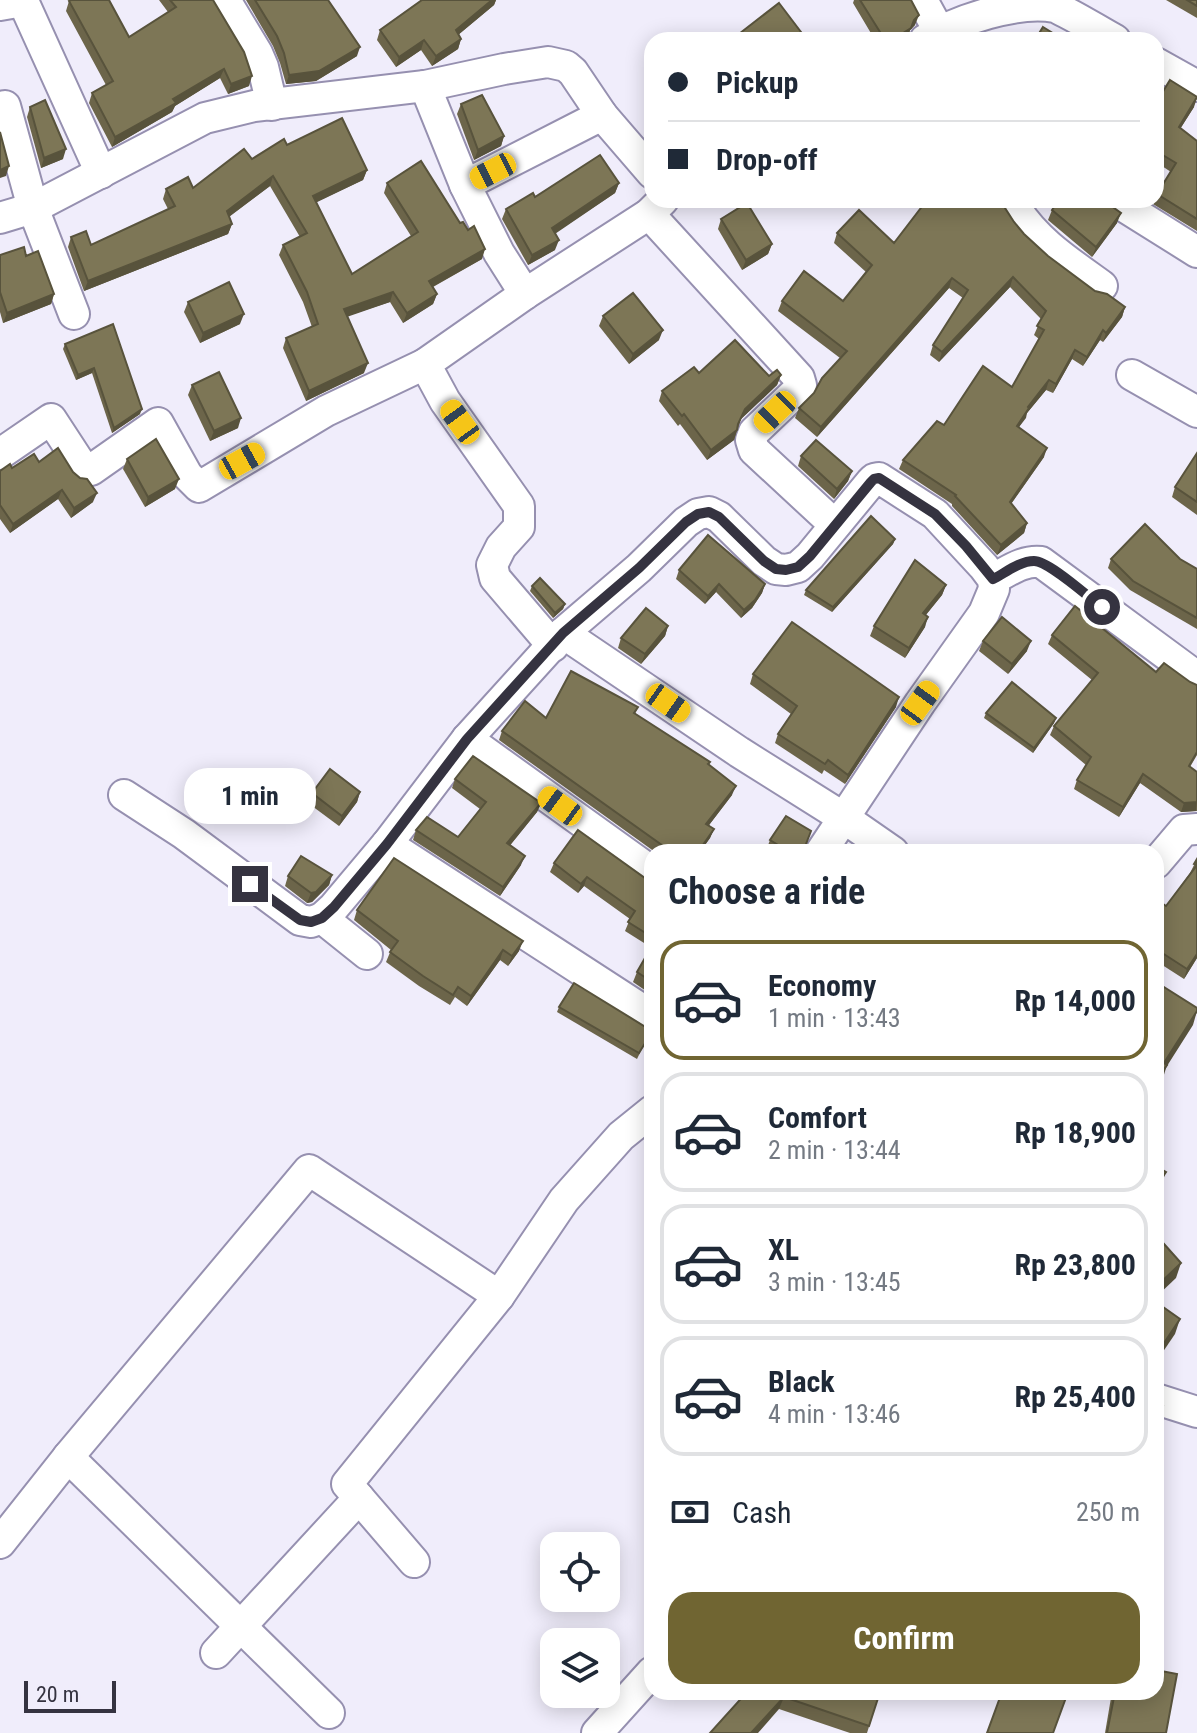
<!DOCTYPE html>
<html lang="en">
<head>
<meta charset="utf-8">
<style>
	body { margin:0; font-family:"Roboto Condensed",sans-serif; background:#f6f6f7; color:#1f2937; height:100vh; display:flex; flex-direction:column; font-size:30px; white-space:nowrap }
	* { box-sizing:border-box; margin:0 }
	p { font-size:26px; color:#747a83 }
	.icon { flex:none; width:44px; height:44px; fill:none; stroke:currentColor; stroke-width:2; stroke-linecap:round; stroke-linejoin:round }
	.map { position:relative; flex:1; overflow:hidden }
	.side { position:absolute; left:644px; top:844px; width:520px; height:856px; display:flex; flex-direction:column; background:#fff; border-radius:24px; box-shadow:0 4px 20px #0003 }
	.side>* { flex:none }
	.guide { position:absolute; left:644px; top:32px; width:520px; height:176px; border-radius:24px; box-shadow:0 4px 20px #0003; display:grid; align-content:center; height:176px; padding:0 24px; background:#fff }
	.controls { position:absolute; left:540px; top:1532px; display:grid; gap:16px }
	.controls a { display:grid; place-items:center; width:80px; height:80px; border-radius:16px; background:#fff; box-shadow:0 4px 20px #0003; font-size:40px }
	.scale { position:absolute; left:24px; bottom:20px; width:92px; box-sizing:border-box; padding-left:8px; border:4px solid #353340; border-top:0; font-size:22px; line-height:28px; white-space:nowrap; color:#353340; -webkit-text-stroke:6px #f0edfb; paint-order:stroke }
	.end { position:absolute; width:36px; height:36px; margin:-18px; border:10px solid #353340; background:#fff; box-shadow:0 0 0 4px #fff }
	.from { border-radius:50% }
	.bubble { position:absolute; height:56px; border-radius:24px; background:#fff; box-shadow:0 4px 20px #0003; font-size:26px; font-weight:700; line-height:56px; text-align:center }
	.car { position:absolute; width:24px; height:48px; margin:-24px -12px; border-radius:10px; box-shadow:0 0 6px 2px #0007; background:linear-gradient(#f5c518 24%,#345 0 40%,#f5c518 0 76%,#345 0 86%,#f5c518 0) }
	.guide b { display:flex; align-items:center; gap:28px; height:76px; font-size:30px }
	.guide b+b { border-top:2px solid #e0e1e3 }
	.guide i { width:20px; height:20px; background:#1f2937 }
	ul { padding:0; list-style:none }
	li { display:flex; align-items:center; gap:24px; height:120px; margin:0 16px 12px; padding:0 8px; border:4px solid #e0e1e3; border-radius:24px }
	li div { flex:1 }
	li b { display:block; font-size:30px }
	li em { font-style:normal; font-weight:700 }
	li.current { border-color:#706532 }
	li>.icon { width:72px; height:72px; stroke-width:1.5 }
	h2 { padding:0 24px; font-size:36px; line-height:96px }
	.pay { display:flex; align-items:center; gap:20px; height:88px; padding:0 24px; font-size:30px }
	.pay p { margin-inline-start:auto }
	.primary-button { display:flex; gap:16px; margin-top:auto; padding:16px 24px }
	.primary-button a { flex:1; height:92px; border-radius:24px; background:#706532; color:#fff; font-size:32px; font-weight:700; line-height:92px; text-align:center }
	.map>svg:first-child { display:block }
</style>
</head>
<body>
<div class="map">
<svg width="1197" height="1733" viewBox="0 0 1197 1733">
	<rect width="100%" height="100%" fill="#f0edfb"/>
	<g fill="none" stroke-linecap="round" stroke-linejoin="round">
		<defs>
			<g id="minor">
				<polyline points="225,0 257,53 263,67 272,105"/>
				<polyline points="922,0 939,31"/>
				<polyline points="0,5 23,1 101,173"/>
				<path d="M 925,40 C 957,20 1018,0 1055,7 C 1075,16 1095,29 1115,40"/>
				<polyline points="1156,63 1197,86"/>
				<polyline points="425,86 465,185"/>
				<polyline points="5,106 33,208 74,314"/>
				<path d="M 1019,200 L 1017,210 C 1037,242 1072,264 1102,286"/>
				<polyline points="1114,200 1197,252"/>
				<polyline points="649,214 799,378 801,385 796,392 754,432 751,440 754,450 835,525"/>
				<polyline points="0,218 33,208 205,118 254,106 425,86 504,69 548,62 566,66 573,72 602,115 652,173"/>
				<polyline points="525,294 499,253 465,185 602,115"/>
				<polyline points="1132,375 1197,412"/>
				<polyline points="0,454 51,419 85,471 91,470 158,423 187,475 199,487 326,411 425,364"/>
				<path d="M 993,579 C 1009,571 1023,560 1041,562 L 1197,677"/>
				<polyline points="563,633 739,752 844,818 893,852"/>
				<polyline points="553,646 495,578 492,565 501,547 519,527 519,506 445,401 425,364 525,294 649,214 663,200"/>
				<polyline points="467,739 652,872"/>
				<polyline points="124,795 184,834 300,920 311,922 322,918 334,907 387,844 467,739 563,633 639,568 686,522 698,514 709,512 719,517 764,561 776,569 786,570 798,567 810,556 871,482 874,479 879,478 935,514 984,567 993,579 994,589 984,613 920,703 821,852"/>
				<polyline points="387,844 652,1016"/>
				<polyline points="1156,863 1184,830 1197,829"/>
				<polyline points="322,918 367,954"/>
				<polyline points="1156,1399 1197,1412"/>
				<polyline points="68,1457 329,1713"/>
				<polyline points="0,1543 68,1457 309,1170 499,1296"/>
				<polyline points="414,1562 347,1484 499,1296 564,1200 621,1136 652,1111"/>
				<polyline points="216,1653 359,1498"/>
				<polyline points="597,1733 652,1672"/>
			</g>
		</defs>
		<use href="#minor" stroke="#9690b0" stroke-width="34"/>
		<use href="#minor" stroke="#fff" stroke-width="30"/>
	</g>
	<g fill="#6c654a">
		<polygon points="159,0 213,0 249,86 228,94 220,78 175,106 172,112 112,147 89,103 92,93 106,85 66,11 69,1 129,37 168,12"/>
		<polygon points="246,0 328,0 357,56 316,81 286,84 280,63 273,46"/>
		<polygon points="422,0 496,0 494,5 458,35 461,39 458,49 432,66 421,50 396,67 377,40 380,30"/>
		<polygon points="854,0 911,0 915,25 910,30 908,38 904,40 875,40 853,3"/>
		<polygon points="1166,0 1197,0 1197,18"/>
		<polygon points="1156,103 1194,107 1180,129 1197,141 1197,231 1153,204 1155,200 1156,200 1157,194 1171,172 1156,162"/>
		<polygon points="461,104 504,136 501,146 474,160 457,114"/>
		<polygon points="30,107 63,159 41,168 27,117"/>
		<polygon points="287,145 367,170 363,180 316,202 352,274 411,236 384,193 387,183 482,259 433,287 437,294 433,304 403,323 390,302 347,316 364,373 306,401 283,348 286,338 312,327 303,302 279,255 283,245 300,237 270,186 229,217 232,224 228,234 84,291 68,247 71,237 91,245 168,209 163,199 166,189 193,188 252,159"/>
		<polygon points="619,183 615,193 555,233 555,250 528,265 502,219 506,209 535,197"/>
		<polygon points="1052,210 1117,223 1092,257 1048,220"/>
		<polygon points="721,219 772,244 768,254 742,270 718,229"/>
		<polygon points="1014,222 1024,234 1048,256 1095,291 1125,307 1122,317 1103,342 1100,340 1083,366 1072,359 1053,393 1046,390 1027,413 1019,427 1044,457 1011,504 1027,523 1024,533 997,555 952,506 952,504 899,469 903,460 944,425 1012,387 1039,339 1034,335 1041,319 1010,287 939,362 930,355 933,345 963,298 949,288 817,437 795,418 799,408 814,393 840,358 778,311 782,301 843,301 866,272 834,243 837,233 894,243"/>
		<polygon points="0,255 26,256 54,294 51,304 3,323 0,312"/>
		<polygon points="188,302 240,324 200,343 184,312"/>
		<polygon points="603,316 659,340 629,364 599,326"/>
		<polygon points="113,324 140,414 112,433 92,373 76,380 63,349 65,344"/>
		<polygon points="699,373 769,376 781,375 777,385 741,419 734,440 707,460 680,424 678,426 659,401 662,391"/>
		<polygon points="192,385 238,428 210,441 188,395"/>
		<polygon points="1197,453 1197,515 1172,497 1175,487"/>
		<polygon points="801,456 852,471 848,481 834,499 798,466"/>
		<polygon points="127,459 175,489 145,507 123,469"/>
		<polygon points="39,462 93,502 71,518 58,499 10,533 0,519 0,471"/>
		<polygon points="895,539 893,544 832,612 804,595 806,590"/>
		<polygon points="1111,559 1180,559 1197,569 1197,629 1130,590 1108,568"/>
		<polygon points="679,570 765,584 762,593 752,608 741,618 716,592 705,604 676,579"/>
		<polygon points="946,585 942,595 926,615 925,627 905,658 870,636 874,626"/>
		<polygon points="532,586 565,604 563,609 553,618 530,591"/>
		<polygon points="668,626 665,636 641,664 618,648 621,638"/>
		<polygon points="1052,635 1156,672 1190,682 1197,755 1190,767 1197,772 1197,811 1181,812 1140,783 1119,817 1074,789 1077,780 1086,765 1050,735 1054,726 1092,680 1048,644"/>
		<polygon points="983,641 1027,651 1008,674 979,651"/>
		<polygon points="753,674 896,707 845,784 824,770 822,774 775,743 778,734 791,714 750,684"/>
		<polygon points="638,707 635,714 710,762 709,765 732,795 709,825 714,829 710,838 700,852 655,852 499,740 502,731 546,718"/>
		<polygon points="986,713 1056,718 1054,723 1033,753 984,718"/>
		<polygon points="455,779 541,803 537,812 510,845 521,865 500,896 413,840 416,830 458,837 480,809 452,788"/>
		<polygon points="360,792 357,802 339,826 308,803 312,793"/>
		<polygon points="770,840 806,844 808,852 774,852 767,848"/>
		<polygon points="1197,859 1197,958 1184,979 1156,961 1156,899 1166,906 1190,873"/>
		<polygon points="554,863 645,878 652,880 652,948 625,931 630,919 584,886 578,893 550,872"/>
		<polygon points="332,875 329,885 312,902 307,903 285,886 288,876"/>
		<polygon points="357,910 519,951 508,966 500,960 467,1006 455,997 450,1005 419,986 386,962 391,950 354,920"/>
		<polygon points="652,963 652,995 633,982 637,972"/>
		<polygon points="559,1007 644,1026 652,1028 637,1059 557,1012"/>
		<polygon points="747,1692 880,1692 867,1733 850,1733 779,1709"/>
		<polygon points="1112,1692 1156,1692 1166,1733 1105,1733"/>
	</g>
	<g fill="#58533c">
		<polygon points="492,0 496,0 494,5 452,40 456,30"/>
		<polygon points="919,15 915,25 910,30 908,38 904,40 892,40"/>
		<polygon points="461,39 458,49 432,66 436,56"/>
		<polygon points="424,40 421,50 396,67 399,57"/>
		<polygon points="360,47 357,56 316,81 286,84 289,75"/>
		<polygon points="224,69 220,78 175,106 172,112 112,147 115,137 173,99"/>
		<polygon points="252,76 249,86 228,94 231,84"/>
		<polygon points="1197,98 1194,107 1175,137 1179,127"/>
		<polygon points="504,136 501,146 474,160 478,150"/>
		<polygon points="66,149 63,159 41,168 44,158"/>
		<polygon points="9,166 6,176 0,178 0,170"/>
		<polygon points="367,170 363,180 309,206 313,196"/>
		<polygon points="273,176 270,186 223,221 227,211"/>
		<polygon points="619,183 615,193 549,238 552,228"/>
		<polygon points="1121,213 1117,223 1092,257 1096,247"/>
		<polygon points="232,224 228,234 84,291 88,281"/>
		<polygon points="559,240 555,250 528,265 532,255"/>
		<polygon points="772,244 768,254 742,270 746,260"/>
		<polygon points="485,249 482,259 425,291 429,281"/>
		<polygon points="1013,277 1010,287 939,362 942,352"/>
		<polygon points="952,278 949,288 817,437 821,427"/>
		<polygon points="393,292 390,302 341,319 344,309"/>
		<polygon points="54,294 51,304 3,323 7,313"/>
		<polygon points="437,294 433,304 403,323 407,313"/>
		<polygon points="1125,307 1122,317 1103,342 1106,333"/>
		<polygon points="244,314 240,324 200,343 203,333"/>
		<polygon points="663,330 659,340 629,364 633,354"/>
		<polygon points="1103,330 1100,340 1083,366 1087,357"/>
		<polygon points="1075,350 1072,359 1053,393 1056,384"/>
		<polygon points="368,363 364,373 306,401 309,391"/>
		<polygon points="94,368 92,373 76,380 78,375"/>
		<polygon points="781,375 777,385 741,419 735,432 737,430 734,440 707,460 711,450 738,424 745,409"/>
		<polygon points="1049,380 1046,390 1027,413 1026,418 1013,435 1017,426 1028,407"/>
		<polygon points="142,409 140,414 112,433 114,428"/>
		<polygon points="241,418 238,428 210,441 214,431"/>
		<polygon points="1047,448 1044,457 1006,511 1010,502"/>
		<polygon points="852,471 848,481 834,499 837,489"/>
		<polygon points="179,479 175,489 145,507 148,497"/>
		<polygon points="62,490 58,499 10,533 13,524"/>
		<polygon points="97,493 93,502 71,518 74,508"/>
		<polygon points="1027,523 1024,533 997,555 1001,545"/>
		<polygon points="895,539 893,544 832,612 833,607"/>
		<polygon points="719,584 716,592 705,604 708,596"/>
		<polygon points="765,584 762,593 752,608 741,618 744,610"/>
		<polygon points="946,585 942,595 919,623 923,613"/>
		<polygon points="565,604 563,609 553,618 555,613"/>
		<polygon points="928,617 925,627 905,658 909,648"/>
		<polygon points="668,626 665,636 641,664 645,654"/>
		<polygon points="1031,641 1027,651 1008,674 1012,664"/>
		<polygon points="899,697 896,707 845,784 848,775"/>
		<polygon points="1056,718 1054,723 1033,753 1034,748"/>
		<polygon points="1143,774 1140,783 1119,817 1123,807"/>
		<polygon points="736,786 732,795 703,833 706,824"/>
		<polygon points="360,792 357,802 339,826 342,816"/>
		<polygon points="1197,802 1196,811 1181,812 1184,803"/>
		<polygon points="541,803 537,812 504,853 507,843"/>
		<polygon points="714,829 710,838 700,852 698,852"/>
		<polygon points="525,856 521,865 500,896 503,887"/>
		<polygon points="332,875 329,885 312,902 307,903 311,893"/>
		<polygon points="587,877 584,886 578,893 581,884"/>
		<polygon points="523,941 519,951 508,966 512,956"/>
		<polygon points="503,950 500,960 467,1006 471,996"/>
		<polygon points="1197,954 1197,958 1184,979 1187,969"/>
		<polygon points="1197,1011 1193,1025 1167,1066 1167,1065 1162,1081 1156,1089 1156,1081 1164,1063"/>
		<polygon points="1166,1172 1160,1188 1156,1193 1156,1186"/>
		<polygon points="1181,1263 1176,1278 1156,1297 1156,1287"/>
		<polygon points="1180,1319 1175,1334 1156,1362 1156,1355"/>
		<polygon points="784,1697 779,1709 758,1733 751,1733"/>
	</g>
	<g fill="#7d7656" stroke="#58533c" stroke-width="2">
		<polygon points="71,0 109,0 129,37 176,7 170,0 213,0 244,52 252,76 231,84 224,69 173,99 176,103 115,137 92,93 113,81 69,1"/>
		<polygon points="255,0 328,0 360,47 319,71 289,75 284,53 277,36"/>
		<polygon points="422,0 492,0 456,30 461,39 436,56 424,40 399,57 380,30"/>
		<polygon points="860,0 911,0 919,15 914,20 911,28 892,40 885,40"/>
		<polygon points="1187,0 1197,0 1197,6"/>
		<polygon points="779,3 807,40 738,40 735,37"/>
		<polygon points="1043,27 1064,40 1035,40"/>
		<polygon points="1170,80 1197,97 1179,127 1197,141 1197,219 1157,194 1176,163 1156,151 1156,103"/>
		<polygon points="482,95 504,136 478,150 461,104"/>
		<polygon points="45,100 66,149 44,158 30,107"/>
		<polygon points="342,118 367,170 313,196 352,274 418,232 387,183 421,161 460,223 463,222 468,230 474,226 485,249 429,281 437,294 407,313 393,292 344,309 368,363 309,391 286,338 318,324 307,292 283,245 307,233 273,176 227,211 232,224 88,281 71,237 86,231 91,245 175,206 166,189 188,177 193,188 244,149 252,159 284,139 287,145"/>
		<polygon points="0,132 9,166 0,170"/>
		<polygon points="600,155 619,183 552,228 559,240 532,255 506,209 533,193 535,197"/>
		<polygon points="927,200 998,200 1003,205 1014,222 1024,234 1048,256 1095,291 1107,294 1125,307 1106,333 1103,330 1087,357 1075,350 1056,384 1049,380 1028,407 1029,408 1017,426 1047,448 1010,502 1027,523 1001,545 955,496 956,495 903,460 937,421 944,425 983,366 1012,387 1044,330 1037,326 1046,311 1013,277 942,352 933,345 968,290 952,278 821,427 799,408 814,393 822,378 847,351 782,301 804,271 843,301 872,265 837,233 859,210 894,243"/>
		<polygon points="1059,200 1103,200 1121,213 1096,247 1052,210"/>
		<polygon points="747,203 772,244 746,260 721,219"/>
		<polygon points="24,247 26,256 38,251 54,294 7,313 0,292 0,255"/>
		<polygon points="229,282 244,314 203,333 188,302"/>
		<polygon points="633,293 663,330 633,354 603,316"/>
		<polygon points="113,324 142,409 114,428 94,368 78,375 65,344"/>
		<polygon points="735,340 769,376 777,370 781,375 745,409 738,424 737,430 711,450 684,414 682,416 662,391 694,367 699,373"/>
		<polygon points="219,372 241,418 214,431 192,385"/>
		<polygon points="156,439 179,479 148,497 127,459"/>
		<polygon points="816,440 852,471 837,489 801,456"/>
		<polygon points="58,448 73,472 80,478 87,479 97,493 74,508 62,490 13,524 0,505 0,471 10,464 12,468 34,454 39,462"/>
		<polygon points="1197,453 1197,502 1175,487"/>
		<polygon points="871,516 895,539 833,607 806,590"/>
		<polygon points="1145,524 1180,559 1197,569 1197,618 1133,581 1111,559"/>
		<polygon points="708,535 765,584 755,600 744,610 719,584 708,596 679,570"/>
		<polygon points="915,560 946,585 923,613 928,617 909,648 874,626"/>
		<polygon points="540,578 565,604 555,613 532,586"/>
		<polygon points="1075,606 1156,672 1164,663 1190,682 1197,685 1197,752 1189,766 1197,772 1197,802 1184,803 1143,774 1123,807 1077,780 1091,757 1054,726 1098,673 1052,635"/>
		<polygon points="646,608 668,626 645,654 621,638"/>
		<polygon points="1002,617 1031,641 1012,664 983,641"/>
		<polygon points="792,622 899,697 848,775 828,760 825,764 778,734 797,706 753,674"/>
		<polygon points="571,671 638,707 634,713 710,762 708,764 736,786 706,824 714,829 698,852 669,852 666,848 502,731 525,701 546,718"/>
		<polygon points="1012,682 1056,718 1034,748 986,713"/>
		<polygon points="473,756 541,803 507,843 525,856 503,887 416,830 427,817 458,837 486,802 455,779"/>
		<polygon points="330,769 360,792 342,816 312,793"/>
		<polygon points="786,816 811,831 806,844 808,852 784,852 786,850 770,840"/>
		<polygon points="578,830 645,878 652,880 652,937 628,922 635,911 587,877 581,884 554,863"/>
		<polygon points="1086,847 1092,852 1082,852"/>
		<polygon points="301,856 332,875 316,892 311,893 288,876"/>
		<polygon points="394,858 523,941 512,956 503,950 471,996 458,987 453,995 423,976 390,952 398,941 357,910"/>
		<polygon points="1197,859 1197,954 1187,969 1156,949 1156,899 1166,906 1197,865 1194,864"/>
		<polygon points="645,958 652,963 652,982 637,972"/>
		<polygon points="1156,982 1197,1008 1197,1011 1164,1063 1167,1065 1156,1081"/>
		<polygon points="574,983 644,1026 652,1028 652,1032 639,1053 559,1007"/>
		<polygon points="1156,1166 1166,1172 1156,1186"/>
		<polygon points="1156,1235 1181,1263 1156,1287"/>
		<polygon points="1156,1302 1180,1319 1156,1355"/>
		<polygon points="1156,1403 1163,1406 1159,1419 1156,1418"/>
		<polygon points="1156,1670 1177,1674 1166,1733 1107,1733 1115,1692 1156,1692"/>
		<polygon points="747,1692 880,1692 869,1726 784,1697 751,1733 710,1733"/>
		<polygon points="1002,1692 1068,1692 1053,1733 987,1733"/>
	</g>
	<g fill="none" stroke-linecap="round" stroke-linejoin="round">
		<path stroke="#353340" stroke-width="10" d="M 250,884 L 300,920 L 311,922 L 322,918 L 334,907 L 387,844 L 467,739 L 563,633 L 639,568 L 686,522 L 698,514 L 709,512 L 719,517 L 764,561 L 776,569 L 786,570 L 798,567 L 810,556 L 871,482 L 874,479 L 879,478 L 935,514 L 966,546 L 993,579 C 1005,573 1020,561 1034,561 C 1049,561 1088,597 1102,607"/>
	</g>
</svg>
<div class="controls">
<a><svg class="icon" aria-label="locate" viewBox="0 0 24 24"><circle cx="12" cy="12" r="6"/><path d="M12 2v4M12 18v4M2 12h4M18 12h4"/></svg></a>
<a><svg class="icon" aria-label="layers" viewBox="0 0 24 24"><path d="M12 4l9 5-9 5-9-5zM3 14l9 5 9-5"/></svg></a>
</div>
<div class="scale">20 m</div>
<i class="end from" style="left:1102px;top:607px"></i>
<i class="end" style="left:250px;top:884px"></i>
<div class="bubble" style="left:184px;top:768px;width:132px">1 min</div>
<i class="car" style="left:493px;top:171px;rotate:243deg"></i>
<i class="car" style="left:775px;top:412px;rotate:226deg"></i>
<i class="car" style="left:460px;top:422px;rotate:324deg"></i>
<i class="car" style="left:242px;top:461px;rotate:61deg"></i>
<i class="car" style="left:668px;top:703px;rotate:125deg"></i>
<i class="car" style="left:920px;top:703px;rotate:36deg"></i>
<i class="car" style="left:560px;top:806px;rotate:306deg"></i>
<div class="guide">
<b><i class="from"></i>Pickup</b>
<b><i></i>Drop-off</b>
</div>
<section class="side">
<h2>Choose a ride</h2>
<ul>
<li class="current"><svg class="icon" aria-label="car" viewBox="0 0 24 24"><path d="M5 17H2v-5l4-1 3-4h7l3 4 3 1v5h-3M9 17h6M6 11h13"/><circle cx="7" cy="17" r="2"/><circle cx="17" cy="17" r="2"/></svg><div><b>Economy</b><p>1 min · 13:43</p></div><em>Rp 14,000</em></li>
<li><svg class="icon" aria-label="car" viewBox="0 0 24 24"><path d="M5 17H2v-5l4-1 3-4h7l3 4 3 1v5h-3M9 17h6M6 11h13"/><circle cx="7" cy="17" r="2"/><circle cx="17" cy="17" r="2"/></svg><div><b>Comfort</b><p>2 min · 13:44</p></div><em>Rp 18,900</em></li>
<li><svg class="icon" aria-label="car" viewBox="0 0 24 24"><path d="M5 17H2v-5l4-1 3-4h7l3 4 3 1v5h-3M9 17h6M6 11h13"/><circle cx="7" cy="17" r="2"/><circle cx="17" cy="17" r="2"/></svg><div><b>XL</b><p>3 min · 13:45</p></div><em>Rp 23,800</em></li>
<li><svg class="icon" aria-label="car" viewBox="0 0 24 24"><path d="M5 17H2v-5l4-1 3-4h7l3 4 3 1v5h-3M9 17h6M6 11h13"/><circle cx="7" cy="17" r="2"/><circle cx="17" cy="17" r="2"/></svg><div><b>Black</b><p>4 min · 13:46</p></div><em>Rp 25,400</em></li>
</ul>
<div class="pay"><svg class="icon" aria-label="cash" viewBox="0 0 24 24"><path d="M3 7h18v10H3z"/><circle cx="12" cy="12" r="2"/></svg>Cash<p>250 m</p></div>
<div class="primary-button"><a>Confirm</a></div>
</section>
</div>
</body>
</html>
